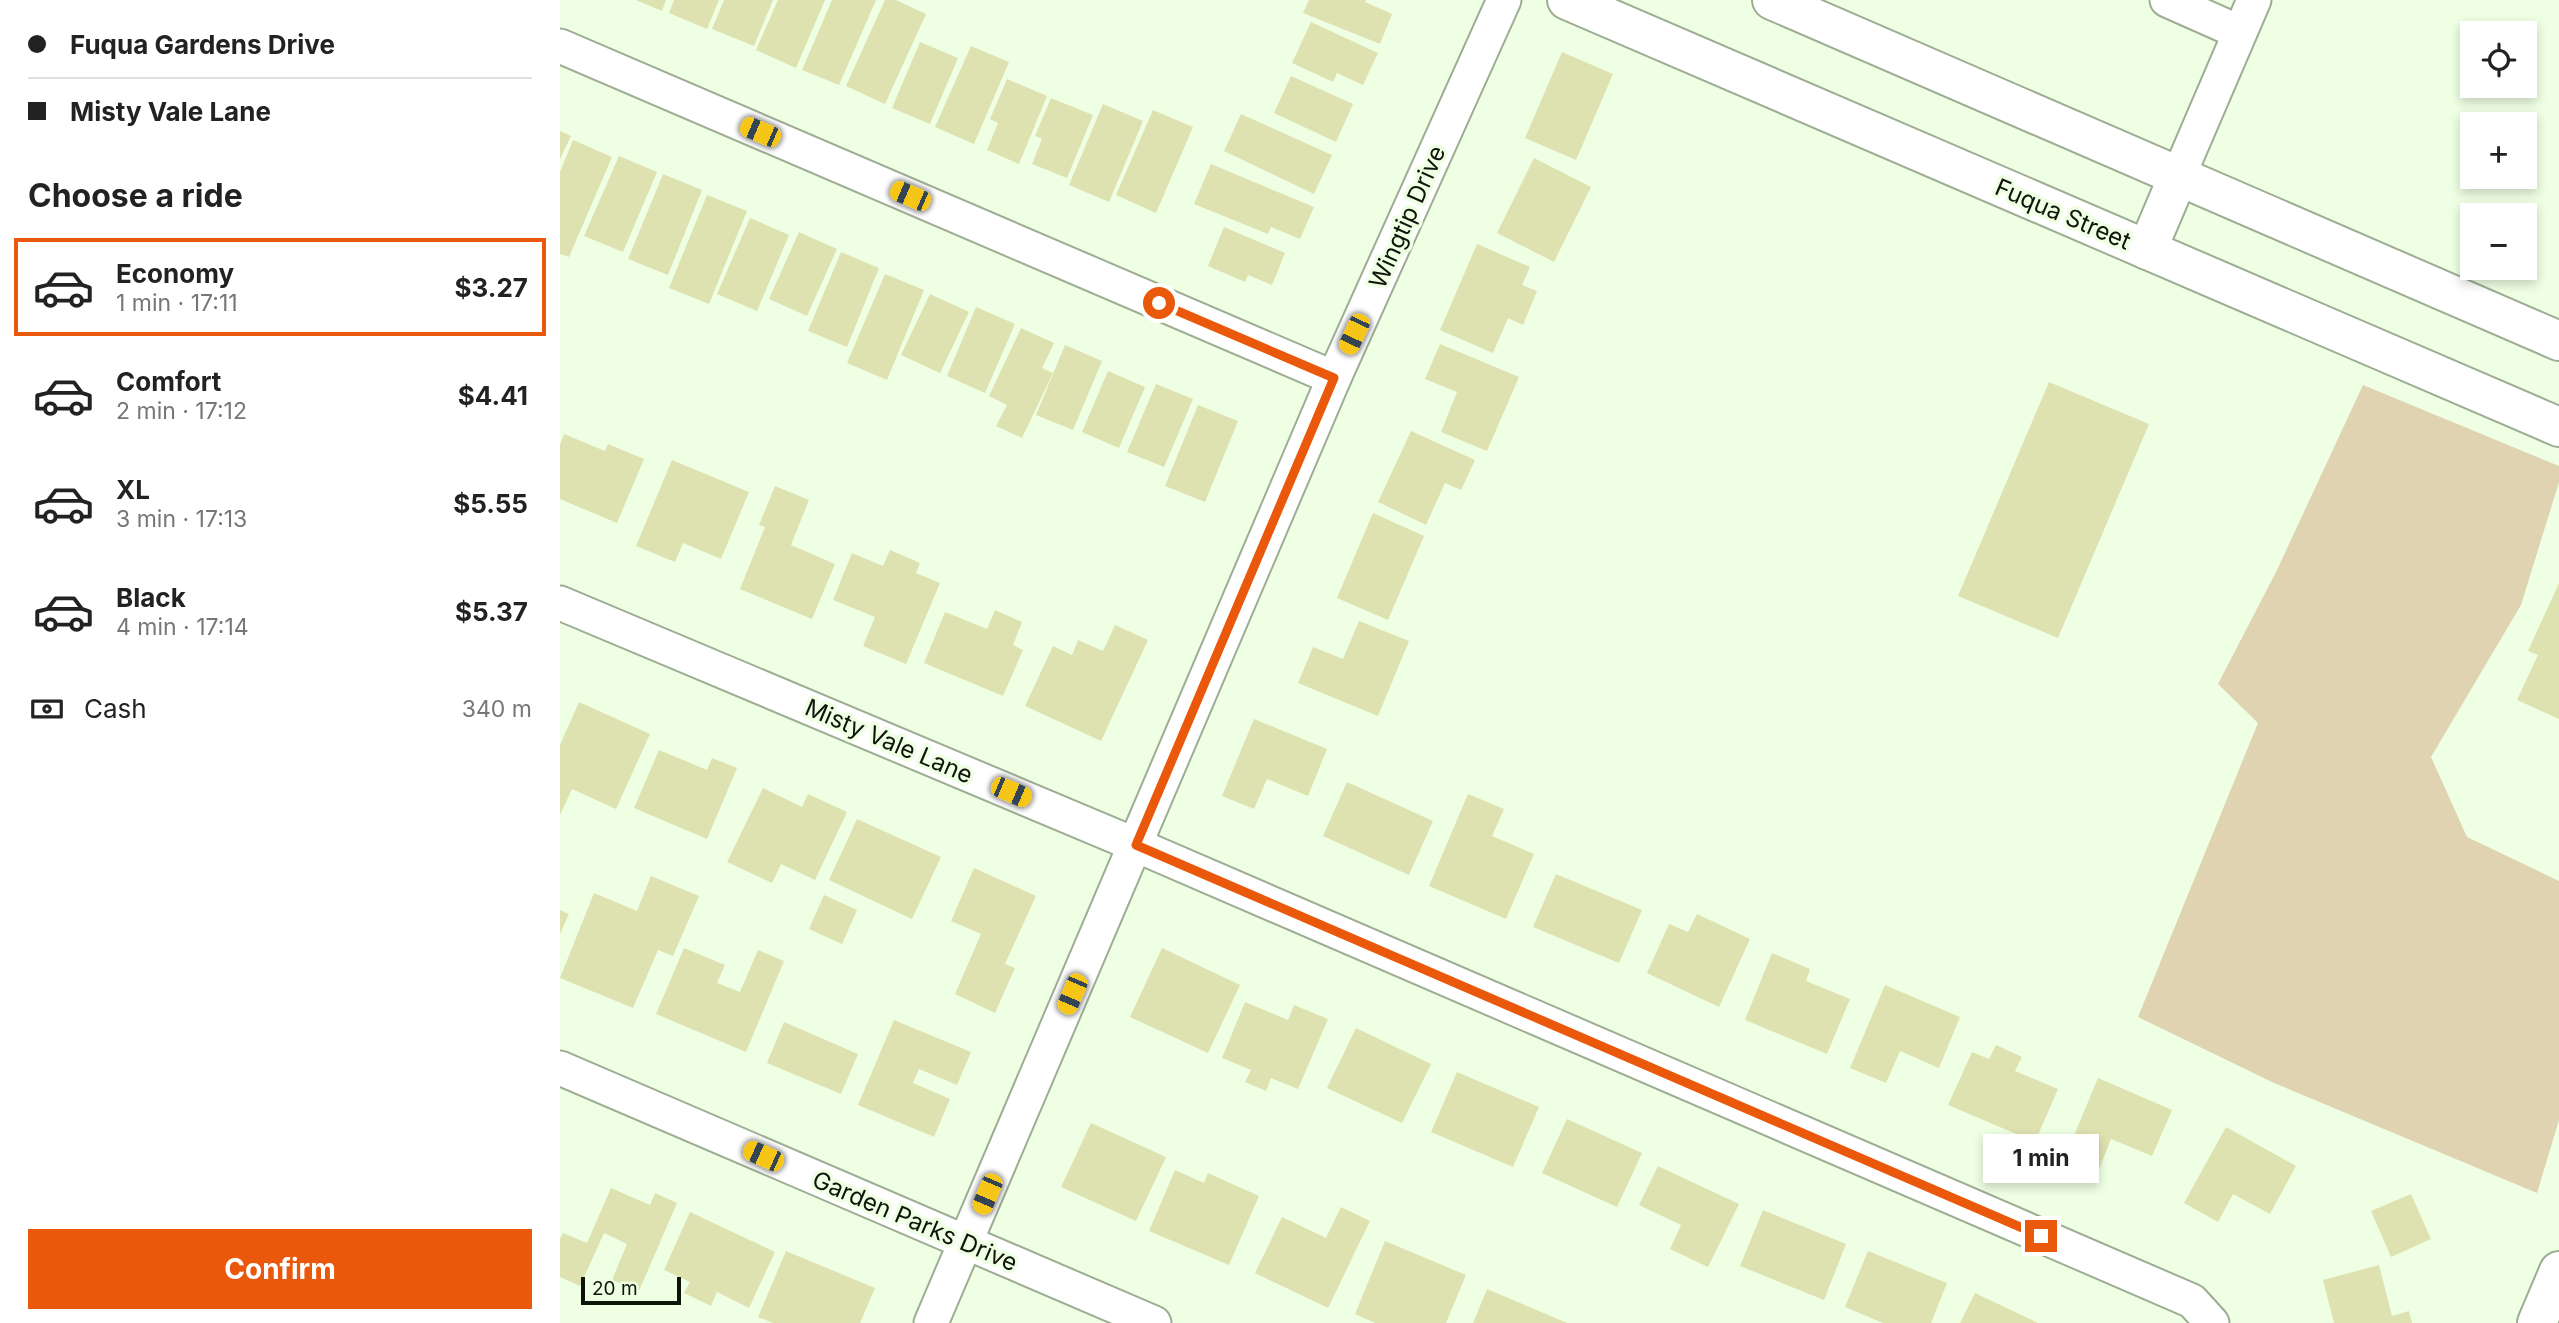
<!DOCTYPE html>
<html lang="en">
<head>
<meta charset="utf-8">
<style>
	body { margin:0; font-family:Inter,sans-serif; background:#f6f6f6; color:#222; height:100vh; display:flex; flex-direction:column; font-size:26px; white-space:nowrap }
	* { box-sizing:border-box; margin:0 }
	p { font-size:23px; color:#767676 }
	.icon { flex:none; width:38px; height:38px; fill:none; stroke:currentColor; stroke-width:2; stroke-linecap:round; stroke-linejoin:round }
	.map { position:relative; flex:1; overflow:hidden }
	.drawer { display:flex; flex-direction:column; background:#fff; width:560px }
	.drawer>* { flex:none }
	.guide { display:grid; align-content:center; height:154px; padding:0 28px; background:#fff }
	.tools { position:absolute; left:1900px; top:21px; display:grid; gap:14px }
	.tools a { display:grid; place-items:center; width:77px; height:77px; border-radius:0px; background:#fff; box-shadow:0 4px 10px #0003; font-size:35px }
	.scale { position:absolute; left:21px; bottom:18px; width:100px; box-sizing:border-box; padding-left:7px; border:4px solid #0f140b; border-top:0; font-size:19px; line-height:24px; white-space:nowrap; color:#0f140b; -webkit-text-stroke:5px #eeffe3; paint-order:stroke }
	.end { position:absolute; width:32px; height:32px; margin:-16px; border:9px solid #ea580c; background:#fff; box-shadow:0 0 0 4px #fff }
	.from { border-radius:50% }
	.bubble { position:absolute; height:49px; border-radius:0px; background:#fff; box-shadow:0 4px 10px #0003; font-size:23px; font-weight:700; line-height:49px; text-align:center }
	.car { position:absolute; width:21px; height:42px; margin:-21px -10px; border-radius:9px; box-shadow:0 0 5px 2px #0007; background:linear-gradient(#f5c518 24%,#345 0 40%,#f5c518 0 76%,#345 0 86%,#f5c518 0) }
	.guide b { display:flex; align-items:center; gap:24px; height:66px; font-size:26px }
	.guide b+b { border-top:2px solid #e0e0e0 }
	.guide i { width:18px; height:18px; background:#222 }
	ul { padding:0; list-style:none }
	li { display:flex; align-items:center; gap:21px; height:98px; margin:0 14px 10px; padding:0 14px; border:4px solid transparent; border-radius:0px }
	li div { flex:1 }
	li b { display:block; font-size:26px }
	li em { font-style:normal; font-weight:700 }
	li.current { border-color:#ea580c }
	li>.icon { width:63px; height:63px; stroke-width:1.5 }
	h2 { padding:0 28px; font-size:32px; line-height:84px }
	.pay { display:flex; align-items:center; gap:18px; height:77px; padding:0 28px; font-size:26px }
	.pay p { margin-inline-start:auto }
	.cta { display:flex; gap:14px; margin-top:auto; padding:14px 28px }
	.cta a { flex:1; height:80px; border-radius:0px; background:#ea580c; color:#fff; font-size:28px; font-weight:700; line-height:80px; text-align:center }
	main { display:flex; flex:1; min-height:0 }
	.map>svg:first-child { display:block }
</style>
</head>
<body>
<main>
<section class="drawer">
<div class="guide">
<b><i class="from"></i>Fuqua Gardens Drive</b>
<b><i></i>Misty Vale Lane</b>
</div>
<h2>Choose a ride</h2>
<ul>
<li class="current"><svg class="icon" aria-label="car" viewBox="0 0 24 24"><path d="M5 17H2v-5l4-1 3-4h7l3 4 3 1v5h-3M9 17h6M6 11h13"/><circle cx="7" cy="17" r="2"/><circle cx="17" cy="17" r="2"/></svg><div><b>Economy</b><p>1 min · 17:11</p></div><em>$3.27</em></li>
<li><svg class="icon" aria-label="car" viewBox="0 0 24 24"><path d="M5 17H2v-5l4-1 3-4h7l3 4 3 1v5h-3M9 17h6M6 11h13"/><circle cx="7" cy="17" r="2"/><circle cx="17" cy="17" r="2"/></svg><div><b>Comfort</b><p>2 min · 17:12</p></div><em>$4.41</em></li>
<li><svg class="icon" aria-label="car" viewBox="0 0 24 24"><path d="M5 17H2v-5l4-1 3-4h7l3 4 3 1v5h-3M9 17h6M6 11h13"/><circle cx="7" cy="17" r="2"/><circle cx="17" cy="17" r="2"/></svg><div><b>XL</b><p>3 min · 17:13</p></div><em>$5.55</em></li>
<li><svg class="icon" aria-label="car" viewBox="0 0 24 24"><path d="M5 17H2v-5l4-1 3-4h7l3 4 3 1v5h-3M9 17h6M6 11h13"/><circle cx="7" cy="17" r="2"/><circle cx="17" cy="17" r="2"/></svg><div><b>Black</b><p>4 min · 17:14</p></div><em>$5.37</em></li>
</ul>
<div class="pay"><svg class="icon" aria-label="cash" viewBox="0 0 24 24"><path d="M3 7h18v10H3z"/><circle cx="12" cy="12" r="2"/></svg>Cash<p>340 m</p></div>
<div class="cta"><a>Confirm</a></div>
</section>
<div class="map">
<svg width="1999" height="1323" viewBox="0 0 1999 1323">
	<rect width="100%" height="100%" fill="#eeffe3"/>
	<polygon fill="#dfd3b2" points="1803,385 1999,466 1999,482 1961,605 1871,757 1907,837 1999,881 1999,1120 1977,1193 1714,1083 1578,1017 1698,723 1658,684 1716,572"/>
	<g fill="#dee2b1">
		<polygon points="76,0 106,0 102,11"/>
		<polygon points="114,0 159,0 147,29 109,13"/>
		<polygon points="164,0 213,0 194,46 152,29"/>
		<polygon points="218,0 265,0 236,68 196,50"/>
		<polygon points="272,0 316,0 279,85 242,70"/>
		<polygon points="325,0 336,0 366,14 325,104 286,86"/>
		<polygon points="749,0 806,0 805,2 832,14 820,44 743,13"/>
		<polygon points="751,22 818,53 803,85 777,73 773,82 732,63"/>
		<polygon points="360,42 398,58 370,124 332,108"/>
		<polygon points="411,46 449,62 414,144 375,127"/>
		<polygon points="1002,52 1053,74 1016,160 965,138"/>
		<polygon points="731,76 793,104 776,142 714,113"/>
		<polygon points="447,79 487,96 459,164 427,150 438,123 430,119"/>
		<polygon points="491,98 533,115 507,178 472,164 482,139 475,136"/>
		<polygon points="543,104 583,121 549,202 509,185"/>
		<polygon points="593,110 633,127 596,213 556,195"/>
		<polygon points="681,114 772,155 754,194 664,151"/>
		<polygon points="0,131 11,136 0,159"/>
		<polygon points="13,140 52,157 9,257 0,254 0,172"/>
		<polygon points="59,156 97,172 63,252 24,236"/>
		<polygon points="974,158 1031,187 994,262 937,233"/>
		<polygon points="651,164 754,207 740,239 711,227 708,234 634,204"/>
		<polygon points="103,174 142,190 108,275 68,259"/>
		<polygon points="147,195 187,211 149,304 109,288"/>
		<polygon points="190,218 229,235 197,311 157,294"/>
		<polygon points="664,227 725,253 712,285 688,275 685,282 648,266"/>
		<polygon points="239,232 277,249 247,316 209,299"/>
		<polygon points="917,244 970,267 962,285 977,291 963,325 948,318 933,353 880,330"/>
		<polygon points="281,252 319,268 287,347 248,331"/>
		<polygon points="325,274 364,290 327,380 287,363"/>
		<polygon points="370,294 409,312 380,373 341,355"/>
		<polygon points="416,307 455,324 425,393 387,376"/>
		<polygon points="461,328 494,343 482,368 493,373 462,438 436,426 447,405 429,396"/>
		<polygon points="880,344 959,377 927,451 881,432 897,392 865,379"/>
		<polygon points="505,345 542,361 513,430 476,415"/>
		<polygon points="548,371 585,387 559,448 522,432"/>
		<polygon points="1489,382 1589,424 1498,638 1398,596"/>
		<polygon points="596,384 633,399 604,467 567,452"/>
		<polygon points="638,405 678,421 645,502 605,486"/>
		<polygon points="851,431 915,460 901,490 885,483 866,525 818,502"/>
		<polygon points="4,434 45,451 48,444 84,459 57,523 0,499 0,445"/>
		<polygon points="112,460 189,492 161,559 123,543 115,562 76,546"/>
		<polygon points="215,486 249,500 231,545 275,564 252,619 180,589 205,527 199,525"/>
		<polygon points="813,513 864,536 828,620 777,598"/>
		<polygon points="330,550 360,563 356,573 380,583 346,664 303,646 315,617 273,600 292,553 323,566"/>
		<polygon points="1999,583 1999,719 1957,700 1978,655 1968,651"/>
		<polygon points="435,610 462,622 453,645 463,650 443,696 364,663 385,612 427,629"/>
		<polygon points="799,621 849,641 818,716 738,683 753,647 783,659"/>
		<polygon points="555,625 588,640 541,741 465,706 493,646 512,655 518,640 543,651"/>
		<polygon points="19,702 90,734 56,809 12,789 0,815 0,745"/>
		<polygon points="694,719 767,749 748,796 707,779 694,809 662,796"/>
		<polygon points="99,750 147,770 152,758 177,768 147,839 74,808"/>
		<polygon points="787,782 873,821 849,875 763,836"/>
		<polygon points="203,788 242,807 248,794 287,812 255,880 221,864 212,883 167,862"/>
		<polygon points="908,794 944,809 932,836 974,854 946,919 869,886"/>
		<polygon points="297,819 381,857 352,919 269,880"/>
		<polygon points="414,868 476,896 445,964 455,968 435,1013 395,994 421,934 391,921"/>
		<polygon points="996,874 1082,910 1059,963 973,927"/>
		<polygon points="91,876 139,896 113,956 98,950 73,1008 0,978 34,893 77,911"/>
		<polygon points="264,895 297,910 282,944 249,929"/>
		<polygon points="0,910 9,914 0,934"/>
		<polygon points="1137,914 1190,939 1159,1007 1087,973 1109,924 1128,932"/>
		<polygon points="124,948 165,965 157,983 180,992 198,950 224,961 186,1052 96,1014"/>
		<polygon points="602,948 680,985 648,1053 570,1017"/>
		<polygon points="1212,953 1250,969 1246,981 1290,999 1267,1054 1185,1020"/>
		<polygon points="1325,985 1400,1017 1379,1068 1340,1051 1326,1083 1290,1068"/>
		<polygon points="685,1002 728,1020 734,1005 768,1019 738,1089 711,1078 706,1091 685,1082 691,1070 662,1058"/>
		<polygon points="334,1020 411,1052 397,1085 359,1069 353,1083 390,1099 374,1137 298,1105"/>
		<polygon points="224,1022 298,1054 281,1094 207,1063"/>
		<polygon points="796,1028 871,1064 842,1123 767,1088"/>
		<polygon points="1436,1045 1462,1057 1455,1071 1498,1089 1475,1142 1388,1105 1412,1052 1429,1059"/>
		<polygon points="897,1072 979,1107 953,1167 871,1132"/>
		<polygon points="1538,1078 1612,1110 1592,1156 1551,1139 1538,1172 1505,1157"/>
		<polygon points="1007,1119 1082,1153 1057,1207 982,1173"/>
		<polygon points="531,1123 606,1157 576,1221 501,1187"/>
		<polygon points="1666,1127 1736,1166 1710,1214 1673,1194 1658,1222 1624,1203"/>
		<polygon points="1098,1166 1179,1204 1148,1267 1110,1249 1121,1225 1079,1205"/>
		<polygon points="615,1170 644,1183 648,1173 699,1196 669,1265 589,1231"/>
		<polygon points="51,1188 90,1205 95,1193 117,1203 79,1291 52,1280 67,1244 44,1233 20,1286 0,1277 0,1239 3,1233 27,1243"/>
		<polygon points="1851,1194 1871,1239 1831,1257 1811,1211"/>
		<polygon points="781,1207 810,1221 768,1308 695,1273 722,1217 766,1238"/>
		<polygon points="1203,1210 1286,1244 1264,1300 1180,1266"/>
		<polygon points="130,1212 215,1252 189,1308 157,1292 151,1306 124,1293 130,1282 104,1270"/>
		<polygon points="825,1241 906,1275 886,1323 815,1323 795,1314"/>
		<polygon points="226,1251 315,1288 300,1323 213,1323 198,1317"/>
		<polygon points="1308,1251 1387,1283 1371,1323 1323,1323 1285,1307"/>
		<polygon points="1819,1265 1832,1316 1849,1311 1852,1323 1774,1323 1763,1280"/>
		<polygon points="927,1289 1007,1323 913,1323"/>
		<polygon points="1415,1293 1478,1323 1400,1323"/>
	</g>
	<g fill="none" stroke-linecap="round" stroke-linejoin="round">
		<defs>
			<g id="minor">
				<polyline points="1607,0 1679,32"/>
				<polyline points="0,46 774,378"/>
				<polyline points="1618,177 1694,0"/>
				<polyline points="0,603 576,845 1632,1301 1652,1323"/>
				<polyline points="0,1068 594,1323"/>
				<polyline points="371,1323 774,378 944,0"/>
			</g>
			<g id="major">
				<polyline points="1007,0 1999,427"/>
				<polyline points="1212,0 1999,341"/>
				<polyline points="1587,250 1618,177"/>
				<polyline points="1977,1323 1999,1271"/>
			</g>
		</defs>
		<use href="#minor" stroke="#9dad93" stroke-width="37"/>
		<use href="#major" stroke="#9dad93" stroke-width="42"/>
		<use href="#minor" stroke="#fff" stroke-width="33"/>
		<use href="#major" stroke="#fff" stroke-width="38"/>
	</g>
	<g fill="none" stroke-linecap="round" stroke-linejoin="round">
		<polyline stroke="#ea580c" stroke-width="9" points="599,303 774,378 576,845 1481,1236"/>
	</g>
	<g text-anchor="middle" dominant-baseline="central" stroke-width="7" stroke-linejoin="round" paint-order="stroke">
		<g font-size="24" fill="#0f140b" stroke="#eeffe3">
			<text transform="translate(1503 214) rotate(23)">Fuqua Street</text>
			<text transform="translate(847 217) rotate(-66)">Wingtip Drive</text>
			<text transform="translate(329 741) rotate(23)">Misty Vale Lane</text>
			<text transform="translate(355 1221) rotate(23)">Garden Parks Drive</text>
		</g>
	</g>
</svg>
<div class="tools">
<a><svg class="icon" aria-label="locate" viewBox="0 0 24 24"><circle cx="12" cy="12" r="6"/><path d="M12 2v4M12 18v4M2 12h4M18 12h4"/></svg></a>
<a>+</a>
<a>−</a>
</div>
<div class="scale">20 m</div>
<i class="end from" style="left:599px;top:303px"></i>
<i class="end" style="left:1481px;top:1236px"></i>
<div class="bubble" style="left:1423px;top:1134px;width:116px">1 min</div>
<i class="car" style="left:200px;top:132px;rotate:293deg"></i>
<i class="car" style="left:350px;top:196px;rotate:293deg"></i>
<i class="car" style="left:794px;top:334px;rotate:205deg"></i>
<i class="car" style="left:451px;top:792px;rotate:113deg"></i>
<i class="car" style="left:512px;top:994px;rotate:203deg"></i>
<i class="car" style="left:203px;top:1156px;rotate:294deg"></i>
<i class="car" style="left:427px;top:1194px;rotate:203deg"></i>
</div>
</main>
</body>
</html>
